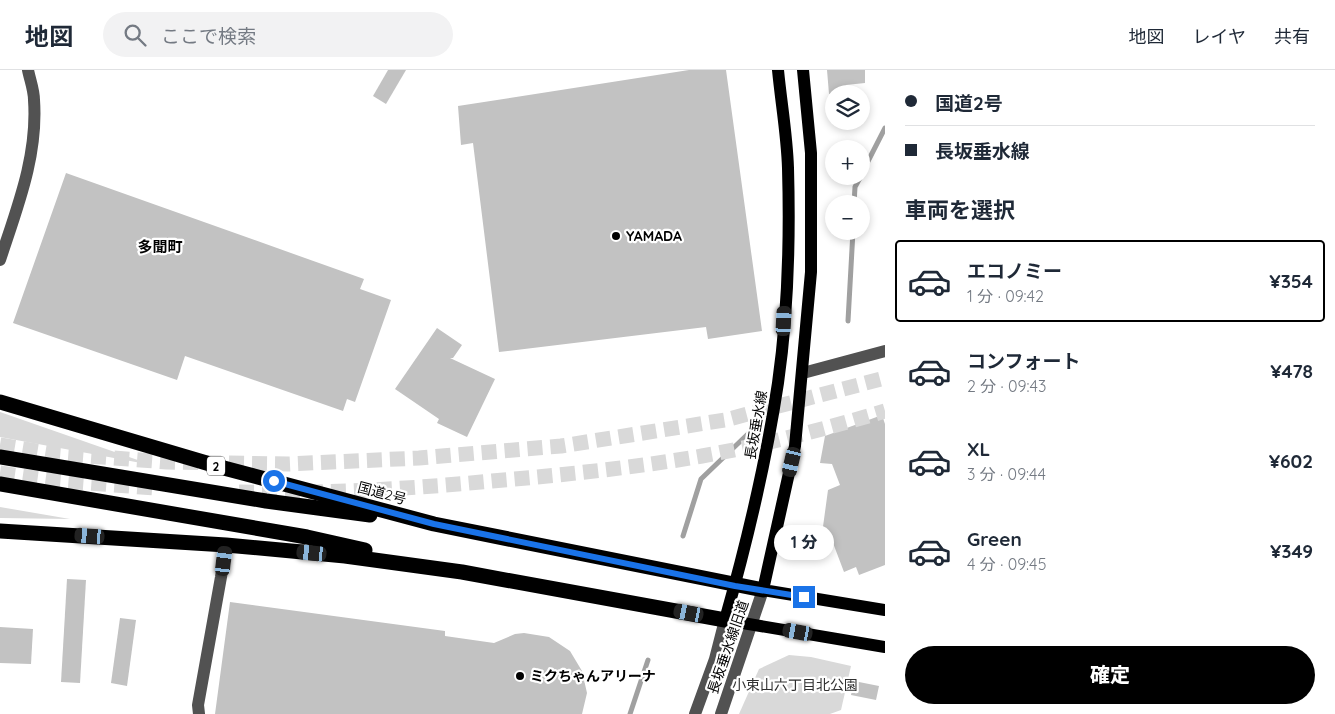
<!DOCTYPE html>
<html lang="ja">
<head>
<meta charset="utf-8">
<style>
	body { margin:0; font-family:Quicksand,"Noto Sans JP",sans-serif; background:#f2f2f3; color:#1f2937; height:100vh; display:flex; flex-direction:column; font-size:19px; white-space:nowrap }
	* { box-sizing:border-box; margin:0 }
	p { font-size:16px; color:#747a83 }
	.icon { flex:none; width:28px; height:28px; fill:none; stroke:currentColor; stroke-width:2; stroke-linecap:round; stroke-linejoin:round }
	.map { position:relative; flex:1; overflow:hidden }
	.drawer { display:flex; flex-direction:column; background:#fff; width:450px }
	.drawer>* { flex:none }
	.guide { display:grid; align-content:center; height:110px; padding:0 20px; background:#fff }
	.controls { position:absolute; left:825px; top:15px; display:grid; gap:10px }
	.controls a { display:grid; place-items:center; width:45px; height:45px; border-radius:50%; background:#fff; box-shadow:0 2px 8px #0003; font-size:25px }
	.end { position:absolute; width:22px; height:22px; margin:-11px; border:6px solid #1a73e8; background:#fff; box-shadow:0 0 0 2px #fff }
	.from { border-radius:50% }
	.bubble { position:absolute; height:35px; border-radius:18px; background:#fff; box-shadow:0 2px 8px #0003; font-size:16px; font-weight:800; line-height:35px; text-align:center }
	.car { position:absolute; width:15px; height:30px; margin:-15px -8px; border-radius:6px; box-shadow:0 0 4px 1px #0007; background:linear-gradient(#222 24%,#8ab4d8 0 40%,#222 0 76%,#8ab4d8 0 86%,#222 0) }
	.guide b { display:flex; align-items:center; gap:18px; height:48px; font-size:19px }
	.guide b+b { border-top:1px solid #e0e1e3 }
	.guide i { width:12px; height:12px; background:#1f2937 }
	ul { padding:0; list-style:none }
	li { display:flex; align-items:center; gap:15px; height:82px; margin:0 10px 8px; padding:0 10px; border:2px solid transparent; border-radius:5px }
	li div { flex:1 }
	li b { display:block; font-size:19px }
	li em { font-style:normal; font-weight:800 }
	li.on { border-color:#000 }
	li>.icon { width:45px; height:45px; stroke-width:1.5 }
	h2 { padding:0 20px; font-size:22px; line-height:60px }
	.action { display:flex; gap:10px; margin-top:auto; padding:10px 20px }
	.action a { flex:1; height:58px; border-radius:30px; background:#000; color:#fff; font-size:20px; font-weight:800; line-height:58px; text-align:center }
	header { display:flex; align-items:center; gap:30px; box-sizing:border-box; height:70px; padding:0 25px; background:#fff; border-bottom:1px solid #e0e1e3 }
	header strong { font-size:24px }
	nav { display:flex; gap:28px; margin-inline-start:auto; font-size:18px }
	.search { width:350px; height:45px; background:#f2f2f3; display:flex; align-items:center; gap:12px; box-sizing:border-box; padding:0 18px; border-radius:28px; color:#747a83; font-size:19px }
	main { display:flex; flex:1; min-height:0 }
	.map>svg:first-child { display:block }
</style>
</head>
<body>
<header>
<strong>地図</strong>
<div class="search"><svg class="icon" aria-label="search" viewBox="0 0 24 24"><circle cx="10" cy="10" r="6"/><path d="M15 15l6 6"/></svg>ここで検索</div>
<nav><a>地図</a><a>レイヤ</a><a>共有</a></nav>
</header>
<main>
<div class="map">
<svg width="885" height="644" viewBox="0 0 885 644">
	<rect width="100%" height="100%" fill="#fff"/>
	<g fill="#d9d9d9">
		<polygon points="0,342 152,395 0,367"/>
		<polygon points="0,437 70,449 0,448"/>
		<polygon points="789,585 811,587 851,596 841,640 830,644 739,644 759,599"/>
	</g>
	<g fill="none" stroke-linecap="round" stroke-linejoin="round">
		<g stroke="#a0a0a0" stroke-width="5">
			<polyline points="861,105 885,58"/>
			<polyline points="854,134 855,117 861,106"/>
			<polyline points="848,251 853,161"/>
			<polyline points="683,466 701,409 750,362"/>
			<polyline points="630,644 648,590"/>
		</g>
	</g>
	<g fill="#c2c2c2">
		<polygon points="388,0 406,0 386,34 373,26"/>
		<polygon points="689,0 726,0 762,261 708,269 706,257 499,282 473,73 461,75 458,36"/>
		<polygon points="827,0 865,0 865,13 846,15 847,24 829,24"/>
		<polygon points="66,103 364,209 360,219 391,230 355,332 347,329 343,341 185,286 177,310 13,253"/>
		<polygon points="437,258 462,275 453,288 450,288 495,309 467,367 437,353 439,349 395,319"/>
		<polygon points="882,345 885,354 885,495 859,505 856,497 844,502 833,473 827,475 822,464 828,420 840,415 832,394 820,393 825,366"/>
		<polygon points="67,509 86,510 80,613 61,612"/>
		<polygon points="230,532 445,561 445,566 494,573 515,564 524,563 549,567 570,581 582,601 587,623 582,644 215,644"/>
		<polygon points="120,548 136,550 127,616 111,613"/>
		<polygon points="0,557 33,559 31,594 0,593"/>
		<polygon points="854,611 879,616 876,630 851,625"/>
	</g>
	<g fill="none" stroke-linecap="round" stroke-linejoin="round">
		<g stroke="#d9d9d9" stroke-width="15" stroke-dasharray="15 8" stroke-linecap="butt">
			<polyline points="0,375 49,383 167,392 288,394 419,388 561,376 725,350 885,308"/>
			<polyline points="0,403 49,410 154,418"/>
			<path d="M 239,422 C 323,424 408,419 492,411 C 562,405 632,398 702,386 C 764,375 825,359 885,341"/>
		</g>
		<g stroke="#525252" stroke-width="12">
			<path d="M 0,190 C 17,138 38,86 34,30 C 34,20 30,10 28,0"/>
			<polyline points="803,303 885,281"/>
			<polyline points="199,644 198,635 221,507 226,475"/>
			<polyline points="695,644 715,589 725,550"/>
			<polyline points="721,644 763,520"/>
		</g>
		<g stroke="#000" stroke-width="12">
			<path d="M 778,0 C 781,32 787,65 788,98 C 790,168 788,243 778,313 C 766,393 747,472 725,550 L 885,577"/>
			<polyline points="803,0 811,83 811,202 795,376 763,520 885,540"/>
		</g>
		<g stroke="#000" stroke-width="15">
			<polyline points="0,332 220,397 434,454 763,520"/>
			<polyline points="0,387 266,431 370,445"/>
			<polyline points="0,414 307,467 365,480"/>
			<polyline points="0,461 226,475 345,486 462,502 725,550"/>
		</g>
	</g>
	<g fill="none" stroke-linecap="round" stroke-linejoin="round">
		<polyline stroke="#1a73e8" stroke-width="6" points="274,411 434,454 735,516 804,527"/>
	</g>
	<g fill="#000" stroke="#fff" stroke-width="2">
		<circle cx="616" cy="166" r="5"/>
		<circle cx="520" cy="606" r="5"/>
	</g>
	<g text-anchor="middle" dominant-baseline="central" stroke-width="4.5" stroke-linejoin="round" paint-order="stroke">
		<rect fill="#fff" stroke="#4c4c4c" stroke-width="1" x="207" y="386.5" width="18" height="19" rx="4"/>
		<g font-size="12" font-weight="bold" fill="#000">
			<text x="216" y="396">2</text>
		</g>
		<g font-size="14" font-weight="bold" fill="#000" stroke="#fff" text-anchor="start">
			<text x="626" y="166">YAMADA</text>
			<text x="530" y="606">ミクちゃんアリーナ</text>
		</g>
		<g font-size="14" fill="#000" stroke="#fff">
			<text transform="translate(756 355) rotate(-80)">長坂垂水線</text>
			<text transform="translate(382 423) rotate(15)">国道2号</text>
			<text transform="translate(728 577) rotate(-71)">長坂垂水線旧道</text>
		</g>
		<g font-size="14" fill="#303030" stroke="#fff">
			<text x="795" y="615">小束山六丁目北公園</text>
		</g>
		<g font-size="15" font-weight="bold" fill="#000" stroke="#fff">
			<text x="160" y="176">多聞町</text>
		</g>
	</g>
</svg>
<div class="controls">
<a><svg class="icon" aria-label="layers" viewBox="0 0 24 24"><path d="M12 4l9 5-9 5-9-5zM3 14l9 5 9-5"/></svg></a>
<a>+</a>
<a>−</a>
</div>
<i class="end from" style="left:274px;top:411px"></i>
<i class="end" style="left:804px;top:527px"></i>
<div class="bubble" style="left:774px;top:455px;width:60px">1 分</div>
<i class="car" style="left:784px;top:251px;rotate:3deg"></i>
<i class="car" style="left:792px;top:392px;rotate:193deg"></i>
<i class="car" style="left:90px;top:466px;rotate:274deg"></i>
<i class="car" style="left:312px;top:483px;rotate:276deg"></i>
<i class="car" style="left:224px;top:491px;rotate:7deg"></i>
<i class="car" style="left:689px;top:543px;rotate:281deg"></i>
<i class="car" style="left:798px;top:562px;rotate:280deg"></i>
</div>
<section class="drawer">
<div class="guide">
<b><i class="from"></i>国道2号</b>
<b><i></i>長坂垂水線</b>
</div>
<h2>車両を選択</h2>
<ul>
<li class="on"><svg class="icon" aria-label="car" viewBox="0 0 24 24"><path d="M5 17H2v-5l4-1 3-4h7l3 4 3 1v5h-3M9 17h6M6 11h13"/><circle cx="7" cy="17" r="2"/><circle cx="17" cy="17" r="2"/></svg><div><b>エコノミー</b><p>1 分 · 09:42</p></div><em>¥354</em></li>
<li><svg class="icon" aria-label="car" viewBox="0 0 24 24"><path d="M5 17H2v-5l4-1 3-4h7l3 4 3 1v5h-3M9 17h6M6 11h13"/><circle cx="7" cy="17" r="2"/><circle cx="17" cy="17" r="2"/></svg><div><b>コンフォート</b><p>2 分 · 09:43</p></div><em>¥478</em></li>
<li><svg class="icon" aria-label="car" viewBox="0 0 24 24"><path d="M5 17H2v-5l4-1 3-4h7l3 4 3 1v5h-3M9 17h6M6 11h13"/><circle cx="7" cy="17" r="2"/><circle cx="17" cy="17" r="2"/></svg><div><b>XL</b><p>3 分 · 09:44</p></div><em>¥602</em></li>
<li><svg class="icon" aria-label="car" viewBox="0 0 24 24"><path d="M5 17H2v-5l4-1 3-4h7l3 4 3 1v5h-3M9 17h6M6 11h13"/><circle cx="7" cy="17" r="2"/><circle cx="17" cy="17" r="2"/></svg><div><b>Green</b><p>4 分 · 09:45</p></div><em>¥349</em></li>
</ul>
<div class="action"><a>確定</a></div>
</section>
</main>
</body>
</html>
